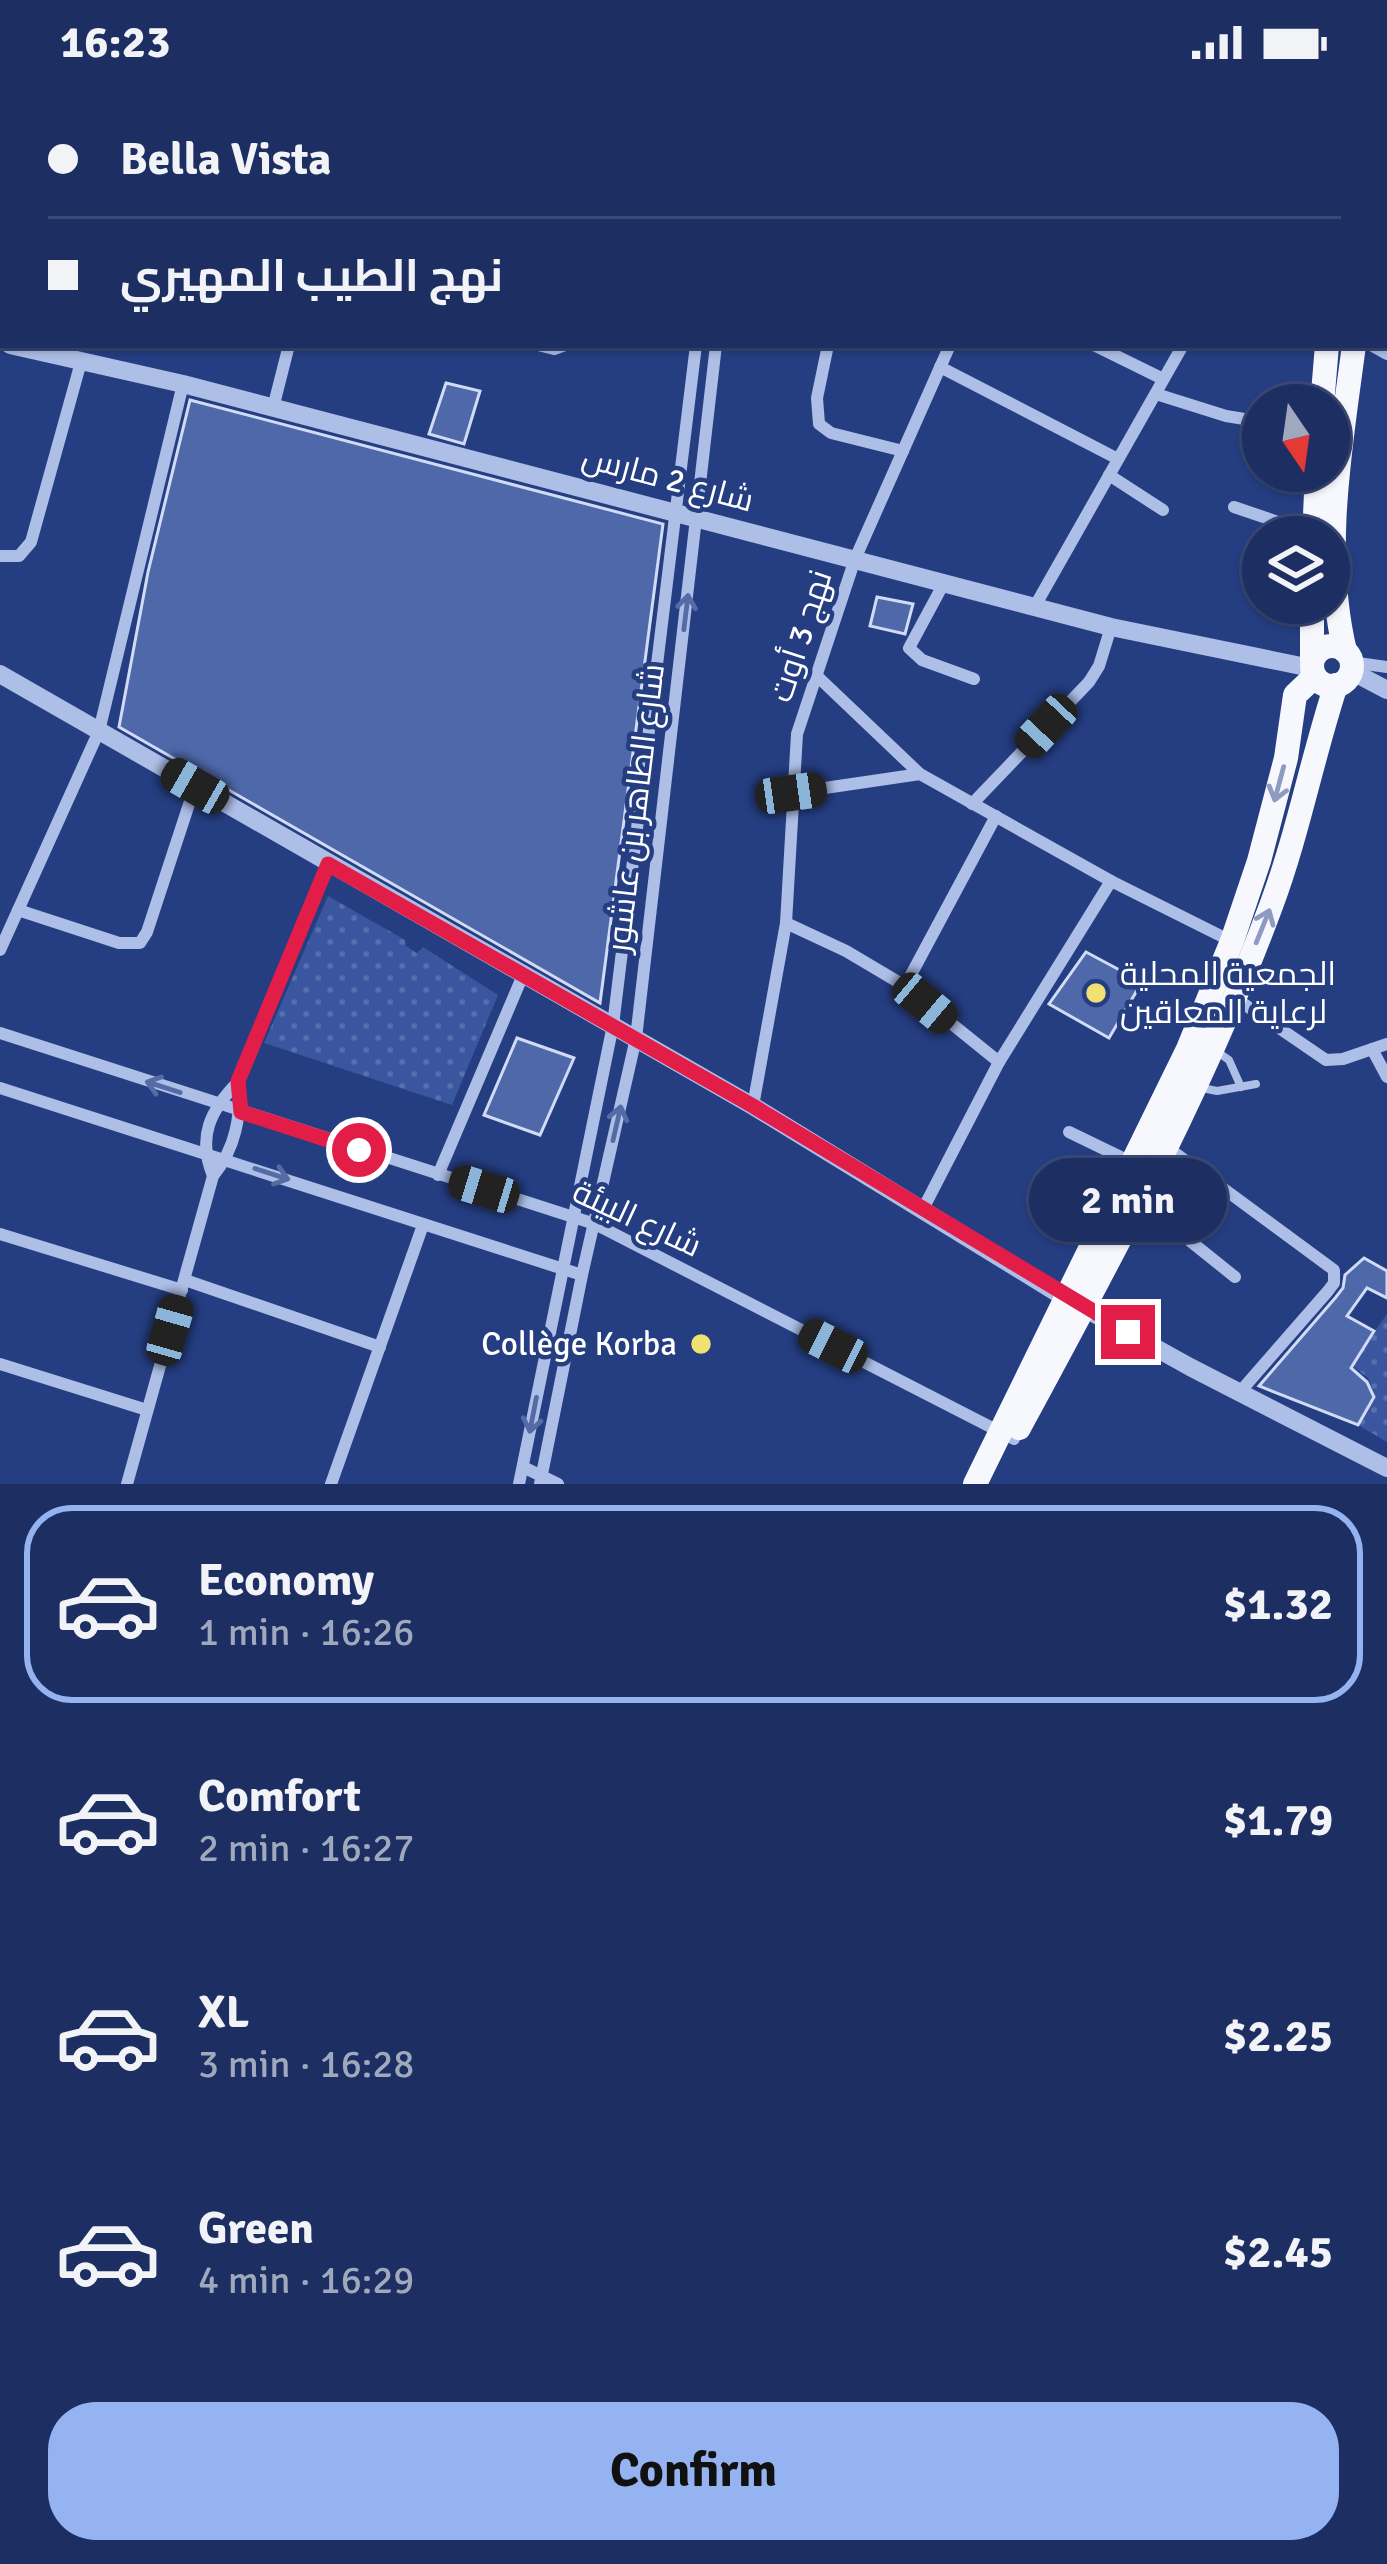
<!DOCTYPE html>
<html lang="en">
<head>
<meta charset="utf-8">
<style>
	body { margin:0; font-family:Signika,Cairo,sans-serif; background:#253668; color:#f1f3f6; height:100vh; display:flex; flex-direction:column; font-size:45px; white-space:nowrap }
	* { box-sizing:border-box; margin:0 }
	p { font-size:39px; color:#a0a8be }
	.icon { flex:none; width:66px; height:66px; fill:none; stroke:currentColor; stroke-width:2; stroke-linecap:round; stroke-linejoin:round }
	.map { position:relative; height:1400px; overflow:hidden }
	.panel { display:flex; flex-direction:column; background:#1c2e62; flex:1 }
	.panel>* { flex:none }
	.top-card { position:absolute; left:0px; top:0px; width:1389px; height:264px; box-shadow:0 3px 9px #0004,0 0 0 3px #3a4a77; display:grid; align-content:center; height:264px; padding:0 48px; background:#1c2e62 }
	.needle { width:78px; rotate:167deg }
	.controls { position:absolute; left:1242px; top:300px; display:grid; gap:24px }
	.controls a { display:grid; place-items:center; width:108px; height:108px; border-radius:50%; background:#1c2e62; box-shadow:0 3px 9px #0004,0 0 0 3px #3a4a77; font-size:60px }
	.end { position:absolute; width:54px; height:54px; margin:-27px; border:15px solid #e11d48; background:#fff; box-shadow:0 0 0 6px #fff }
	.from { border-radius:50% }
	.bubble { position:absolute; height:84px; border-radius:42px; background:#1c2e62; box-shadow:0 3px 9px #0004,0 0 0 3px #3a4a77; font-size:39px; font-weight:700; line-height:84px; text-align:center }
	.car { position:absolute; width:36px; height:72px; margin:-36px -18px; border-radius:15px; box-shadow:0 0 9px 3px #0007; background:linear-gradient(#222 24%,#8ab4d8 0 40%,#222 0 76%,#8ab4d8 0 86%,#222 0) }
	.top-card b { display:flex; align-items:center; gap:42px; height:114px; font-size:45px }
	.top-card b+b { border-top:3px solid #3a4a77 }
	.top-card i { width:30px; height:30px; background:#f1f3f6 }
	ul { padding:21px 0 0; list-style:none }
	li { display:flex; align-items:center; gap:36px; height:198px; margin:0 24px 18px; padding:0 24px; border:6px solid transparent; border-radius:48px }
	li div { flex:1 }
	li b { display:block; font-size:45px }
	li em { font-style:normal; font-weight:700 }
	li.on { border-color:#95b2f1 }
	li>.icon { width:108px; height:108px; stroke-width:1.5 }
	.primary-button { display:flex; gap:24px; margin-top:auto; padding:24px 48px }
	.primary-button a { flex:1; height:138px; border-radius:48px; background:#95b2f1; color:#111; font-size:48px; font-weight:700; line-height:138px; text-align:center }
	.status { display:flex; justify-content:space-between; align-items:center; height:84px; padding:0 60px; background:#1c2e62; direction:ltr }
	.status svg { height:33px; fill:currentColor }
	.map>svg:first-child { display:block }
</style>
</head>
<body>
<div class="status"><b>16:23</b><svg viewBox="0 0 49 12"><path d="M0 12V9h3v3zM5 12V6h3v6zM10 12V3h3v9zM15 12V0h3v12zM26 1h20v11H26zM47 4h2v5h-2z"/></svg></div>
<div class="map">
<svg width="1387" height="1400" viewBox="0 0 1387 1400">
	<defs>
		<pattern id="park-dots" width="8" height="8" patternUnits="userSpaceOnUse" patternTransform="scale(3)"><rect width="8" height="8" fill="#3a569f"/><path d="M2 2h.1M6 6h.1" fill="none" stroke="#586fad" stroke-width="1.8" stroke-linecap="round"/></pattern>
	</defs>
	<rect width="100%" height="100%" fill="#253e82"/>
	<g fill="url(#park-dots)">
		<polygon points="328,812 405,856 406,862 417,869 423,863 498,911 452,1021 264,959"/>
		<polygon points="1387,1230 1387,1358 1358,1341 1375,1311 1368,1294 1351,1281"/>
	</g>
	<g fill="none" stroke-linecap="round" stroke-linejoin="round">
		<g stroke="#a2b6e7" stroke-width="4.5">
			<polyline points="978,0 987,3"/>
			<polyline points="1386,170 1387,170"/>
		</g>
	</g>
	<g fill="#4e68aa" stroke="#d1dbf5" stroke-width="3">
		<polygon points="446,299 480,307 464,360 429,350"/>
		<polygon points="190,316 663,440 600,919 119,643 148,488"/>
		<polygon points="877,513 913,520 905,550 870,542"/>
		<polygon points="1086,868 1142,898 1109,954 1049,920"/>
		<polygon points="517,954 574,974 540,1051 484,1031"/>
		<polygon points="1364,1174 1387,1187 1387,1214 1367,1204 1347,1232 1374,1247 1351,1284 1367,1298 1374,1313 1358,1341 1259,1302 1336,1213 1343,1204 1345,1191"/>
	</g>
	<g fill="none" stroke-linecap="round" stroke-linejoin="round">
		<g stroke="#adbee7" stroke-width="8">
			<polyline points="1216,967 1229,976 1241,1003"/>
			<polyline points="1197,1003 1217,1007 1256,1000"/>
		</g>
		<g stroke="#adbee7" stroke-width="12">
			<polyline points="637,0 651,3"/>
			<polyline points="1116,0 1125,3"/>
			<polyline points="605,3 605,0"/>
			<polyline points="734,3 734,0"/>
			<polyline points="0,75 3,76"/>
			<polyline points="538,261 554,265 565,261"/>
			<polyline points="828,261 817,314 819,340 831,349 903,367"/>
			<polyline points="1094,261 1163,295"/>
			<polyline points="1371,261 1387,270"/>
			<polyline points="940,283 1118,375"/>
			<polyline points="1156,310 1226,332 1263,338"/>
			<polyline points="273,324 289,261"/>
			<polyline points="1109,391 1163,426"/>
			<polyline points="1234,423 1284,440 1314,445"/>
			<polyline points="0,472 19,472 31,458 81,278"/>
			<polyline points="944,499 909,564 922,576 974,595"/>
			<polyline points="1035,522 1183,261"/>
			<polyline points="1351,578 1387,583"/>
			<polyline points="818,593 920,690 1111,797 1231,857"/>
			<polyline points="791,709 920,690"/>
			<polyline points="972,720 1089,598 1099,582 1111,543"/>
			<polyline points="18,826 119,859 140,859 147,848 195,702"/>
			<polyline points="786,839 846,867 905,902 999,978"/>
			<polyline points="0,866 99,647 183,300"/>
			<polyline points="905,902 996,732"/>
			<polyline points="1235,914 1326,976 1343,975 1387,960"/>
			<polyline points="0,949 595,1140 1014,1355"/>
			<polyline points="1372,965 1387,993"/>
			<polyline points="0,1004 582,1191"/>
			<polyline points="753,1022 786,839 797,650 855,475 950,261"/>
			<polyline points="1069,1048 1133,1079"/>
			<polyline points="1167,1063 1334,1186 1334,1199 1328,1207 1239,1309"/>
			<polyline points="438,1091 523,891"/>
			<path d="M 213,1092 C 197,1053 210,1026 239,997 L 328,780"/>
			<polyline points="1139,1116 1235,1193"/>
			<polyline points="923,1125 999,978 1111,797"/>
			<polyline points="0,1150 182,1206"/>
			<polyline points="185,1196 380,1263"/>
			<polyline points="0,1280 147,1326"/>
			<polyline points="523,1383 558,1400"/>
			<path d="M 127,1400 L 213,1092 C 236,1064 241,1032 239,997"/>
			<polyline points="331,1400 423,1141"/>
			<polyline points="519,1400 613,941 696,261"/>
			<polyline points="540,1400 582,1191 636,954 716,261"/>
		</g>
		<g stroke="#adbee7" stroke-width="18">
			<polyline points="10,261 183,300 1111,543 1311,584"/>
			<polyline points="1351,587 1387,606"/>
			<polyline points="0,590 753,1022 1064,1213 1190,1283 1387,1384"/>
		</g>
		<g stroke="#f7f8fe" stroke-width="24">
			<polyline points="1386,20 1387,16"/>
			<polyline points="1386,139 1387,135"/>
			<polyline points="1322,321 1327,261"/>
			<polyline points="1314,453 1317,387"/>
			<polyline points="1312,519 1312,575"/>
			<circle cx="1332" cy="582" r="20"/>
			<path d="M 1345,567 C 1321,467 1341,361 1354,261"/>
			<path d="M 1019,1344 C 1111,1174 1204,1003 1271,822 C 1298,750 1312,674 1336,601"/>
			<polyline points="975,1400 1188,965 1232,857 1259,777 1286,674 1295,611 1314,593"/>
		</g>
	</g>
	<defs><path id="oneway-shaft" d="M-6 0H5M1.5-3L5.5 0L1.5 3" fill="none" stroke-width="1.6" stroke-linecap="round" stroke-linejoin="round" transform="scale(3)"/></defs>
	<g stroke="#556ba5">
		<use href="#oneway-shaft" transform="translate(686 528) rotate(-83)"/>
		<use href="#oneway-shaft" transform="translate(163 1003) rotate(-162)"/>
		<use href="#oneway-shaft" transform="translate(617 1039) rotate(-77)"/>
		<use href="#oneway-shaft" transform="translate(272 1090) rotate(18)"/>
		<use href="#oneway-shaft" transform="translate(533 1331) rotate(101)"/>
	</g>
	<g stroke="#8e9bc0">
		<use href="#oneway-shaft" transform="translate(1279 700) rotate(105)"/>
		<use href="#oneway-shaft" transform="translate(1263 842) rotate(-68)"/>
	</g>
	<g fill="none" stroke-linecap="round" stroke-linejoin="round">
		<polyline stroke="#e11d48" stroke-width="15" points="359,1066 241,1028 238,997 328,780 753,1022 1128,1248"/>
	</g>
	<g fill="#f0e172" stroke="#253e82" stroke-width="4.5">
		<circle cx="1096" cy="909" r="12"/>
		<circle cx="701" cy="1260" r="12"/>
	</g>
	<g text-anchor="middle" dominant-baseline="central" stroke-width="9" stroke-linejoin="round" paint-order="stroke">
		<g font-size="33" fill="#fff" stroke="#253e82">
			<text transform="translate(668 395) rotate(15)">شارع 2 مارس</text>
			<text transform="translate(801 552) rotate(-72)">نهج 3 أوت</text>
			<text transform="translate(636 724) rotate(-83)">شارع الطاهر بن عاشور</text>
			<text transform="translate(637 1135) rotate(25)">شارع البيئة</text>
		</g>
		<g font-size="33" fill="#fff" stroke="#253e82" text-anchor="start">
			<text x="1120" y="890">الجمعية المحلية<tspan x="1120" dy="38">لرعاية المعاقين</tspan></text>
			<text x="677" y="1260" text-anchor="end">Collège Korba</text>
		</g>
	</g>
</svg>
<div class="controls">
<a><svg class="needle" viewBox="-14 -14 28 28"><path d="M0-13l5 13h-10z" fill="#e53935"/><path d="M0 13l5-13h-10z" fill="#a0a8be"/></svg></a>
<a><svg class="icon" aria-label="layers" viewBox="0 0 24 24"><path d="M12 4l9 5-9 5-9-5zM3 14l9 5 9-5"/></svg></a>
</div>
<i class="end from" style="left:359px;top:1066px"></i>
<i class="end" style="left:1128px;top:1248px"></i>
<div class="bubble" style="left:1029px;top:1074px;width:198px">2 min</div>
<i class="car" style="left:1046px;top:642px;rotate:223deg"></i>
<i class="car" style="left:195px;top:702px;rotate:300deg"></i>
<i class="car" style="left:791px;top:709px;rotate:82deg"></i>
<i class="car" style="left:925px;top:919px;rotate:130deg"></i>
<i class="car" style="left:484px;top:1105px;rotate:287deg"></i>
<i class="car" style="left:170px;top:1246px;rotate:16deg"></i>
<i class="car" style="left:833px;top:1262px;rotate:297deg"></i>
<div class="top-card">
<b><i class="from"></i>Bella Vista</b>
<b><i></i>نهج الطيب المهيري</b>
</div>
</div>
<section class="panel">
<ul>
<li class="on"><svg class="icon" aria-label="car" viewBox="0 0 24 24"><path d="M5 17H2v-5l4-1 3-4h7l3 4 3 1v5h-3M9 17h6M6 11h13"/><circle cx="7" cy="17" r="2"/><circle cx="17" cy="17" r="2"/></svg><div><b>Economy</b><p>1 min · 16:26</p></div><em>$1.32</em></li>
<li><svg class="icon" aria-label="car" viewBox="0 0 24 24"><path d="M5 17H2v-5l4-1 3-4h7l3 4 3 1v5h-3M9 17h6M6 11h13"/><circle cx="7" cy="17" r="2"/><circle cx="17" cy="17" r="2"/></svg><div><b>Comfort</b><p>2 min · 16:27</p></div><em>$1.79</em></li>
<li><svg class="icon" aria-label="car" viewBox="0 0 24 24"><path d="M5 17H2v-5l4-1 3-4h7l3 4 3 1v5h-3M9 17h6M6 11h13"/><circle cx="7" cy="17" r="2"/><circle cx="17" cy="17" r="2"/></svg><div><b>XL</b><p>3 min · 16:28</p></div><em>$2.25</em></li>
<li><svg class="icon" aria-label="car" viewBox="0 0 24 24"><path d="M5 17H2v-5l4-1 3-4h7l3 4 3 1v5h-3M9 17h6M6 11h13"/><circle cx="7" cy="17" r="2"/><circle cx="17" cy="17" r="2"/></svg><div><b>Green</b><p>4 min · 16:29</p></div><em>$2.45</em></li>
</ul>
<div class="primary-button"><a>Confirm</a></div>
</section>
</body>
</html>
